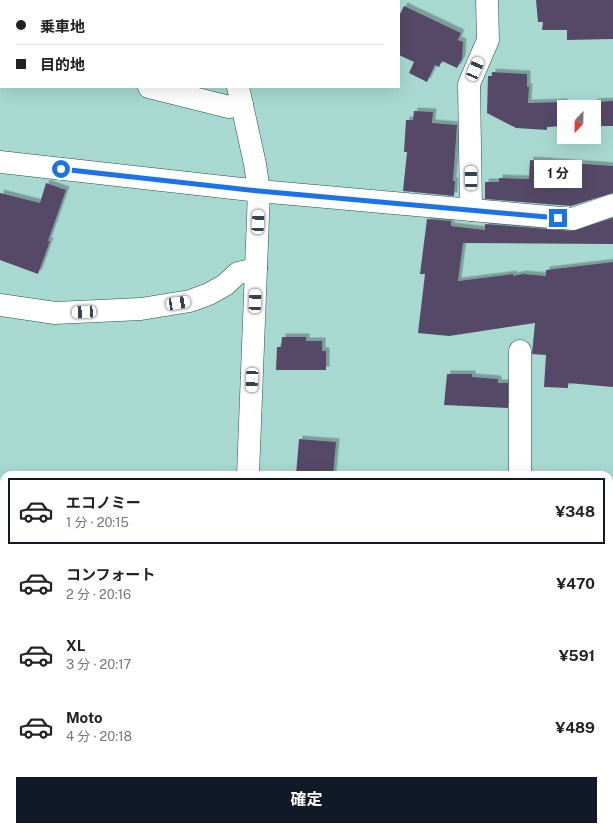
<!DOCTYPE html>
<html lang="ja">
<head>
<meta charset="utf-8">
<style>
	body { margin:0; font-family:"Public Sans","Noto Sans JP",sans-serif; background:#f6f6f6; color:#222; height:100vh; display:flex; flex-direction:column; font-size:15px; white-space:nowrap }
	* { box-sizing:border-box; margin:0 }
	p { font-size:13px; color:#767676 }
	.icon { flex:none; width:22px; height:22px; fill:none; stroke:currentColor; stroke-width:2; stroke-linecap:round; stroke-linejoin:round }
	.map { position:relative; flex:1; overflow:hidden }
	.drawer { position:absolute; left:0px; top:471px; width:613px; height:360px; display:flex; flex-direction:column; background:#fff; border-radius:12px 12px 0 0; box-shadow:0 4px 16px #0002 }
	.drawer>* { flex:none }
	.top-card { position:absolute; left:0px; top:0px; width:400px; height:88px; box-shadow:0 4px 16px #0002; display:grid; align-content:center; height:88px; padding:0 16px; background:#fff }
	.needle { width:26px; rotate:202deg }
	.fabs { position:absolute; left:557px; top:100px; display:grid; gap:8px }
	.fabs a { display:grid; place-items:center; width:44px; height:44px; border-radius:0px; background:#fff; box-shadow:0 4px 16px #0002; font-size:20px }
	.end { position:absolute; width:18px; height:18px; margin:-9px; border:5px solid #1a73e8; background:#fff; box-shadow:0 0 0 2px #fff }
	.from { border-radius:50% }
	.bubble { position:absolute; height:28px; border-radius:0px; background:#fff; box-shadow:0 4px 16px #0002; font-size:13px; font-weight:700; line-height:28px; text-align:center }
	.car { position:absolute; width:12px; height:24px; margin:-12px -6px; border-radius:5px; box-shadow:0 0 3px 1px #0007; background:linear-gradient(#fff 24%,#345 0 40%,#fff 0 76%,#345 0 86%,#fff 0) }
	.top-card b { display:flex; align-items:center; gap:14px; height:38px; font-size:15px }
	.top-card b+b { border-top:1px solid #e0e0e0 }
	.top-card i { width:10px; height:10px; background:#222 }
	ul { padding:7px 0 0; list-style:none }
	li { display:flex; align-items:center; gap:12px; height:66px; margin:0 8px 6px; padding:0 8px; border:2px solid transparent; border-radius:0px }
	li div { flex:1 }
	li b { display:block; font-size:15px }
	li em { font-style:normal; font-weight:700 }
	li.current { border-color:#111827 }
	li>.icon { width:36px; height:36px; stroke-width:1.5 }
	.button { display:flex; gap:8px; margin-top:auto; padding:8px 16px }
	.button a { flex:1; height:46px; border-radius:0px; background:#111827; color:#fff; font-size:16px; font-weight:700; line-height:46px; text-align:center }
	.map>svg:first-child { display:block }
</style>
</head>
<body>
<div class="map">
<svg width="613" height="831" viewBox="0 0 613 831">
	<defs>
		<filter id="shadow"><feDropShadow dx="3.5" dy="-3.5" stdDeviation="0" flood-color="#0004"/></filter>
	</defs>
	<rect width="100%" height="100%" fill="#a7d9d1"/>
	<polygon fill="#92cfc6" points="0,663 4,663 4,827 609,827 609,667 613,667 613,831 0,831"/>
	<g fill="#574968" filter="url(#shadow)">
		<polygon points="536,0 613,0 613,39 567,40 567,30 542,30 543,22 538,22"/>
		<polygon points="404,6 461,33 458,40 463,42 462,59 457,68 442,61 439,67 435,65 427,82 409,73 414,62 399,55 399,16"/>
		<polygon points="492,72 527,74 527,87 529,87 528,103 564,102 564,126 547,127 547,130 516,128 487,113 488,76 492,76"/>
		<polygon points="613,101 613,126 594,126 594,102"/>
		<polygon points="414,111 433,112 432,123 457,125 453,181 455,181 454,196 403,191 407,152 404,152 406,120 413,120"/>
		<polygon points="530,160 613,166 613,193 571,206 485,199 485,182 499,182 499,178 529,179"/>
		<polygon points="46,183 66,190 48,241 50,241 38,274 0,260 0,193 40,203"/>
		<polygon points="613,218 613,244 463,243 458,281 513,274 513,276 523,274 546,276 546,270 613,262 613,387 568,383 568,388 544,387 546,355 532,354 535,323 449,336 418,333 425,274 420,274 427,219 451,221 451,226 485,230 485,224 572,231"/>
		<polygon points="282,337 306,337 306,341 322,341 322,351 326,351 326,370 276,370 277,347 281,347"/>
		<polygon points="447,374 472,374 472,377 498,379 498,383 508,383 508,408 444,405"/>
		<polygon points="299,439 336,442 333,475 296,475"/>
	</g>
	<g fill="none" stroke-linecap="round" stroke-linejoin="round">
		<defs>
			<g id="minor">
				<polyline points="220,0 220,1"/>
				<polyline points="0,30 1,30"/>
				<polyline points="149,87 229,107 242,104"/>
				<polyline points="238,87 255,164 259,191 248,475"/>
				<polyline points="0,162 259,191 573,219 613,205"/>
				<polyline points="471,210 469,84 488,40 487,0"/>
				<polyline points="0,305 55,313 141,309 190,301 209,294 225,285 238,273 256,269"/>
				<polyline points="520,475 520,351"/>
				<polyline points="609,515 613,514"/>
				<polyline points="0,538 4,538"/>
				<polyline points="0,650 4,650"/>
				<polyline points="609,655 613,655"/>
				<polyline points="243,831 243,827"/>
			</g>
		</defs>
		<use href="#minor" stroke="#22514b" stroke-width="23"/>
		<use href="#minor" stroke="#fff" stroke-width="22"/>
	</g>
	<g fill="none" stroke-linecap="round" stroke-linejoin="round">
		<polyline stroke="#1a73e8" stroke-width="5" points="61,169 259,191 558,218"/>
	</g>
</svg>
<div class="fabs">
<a><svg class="needle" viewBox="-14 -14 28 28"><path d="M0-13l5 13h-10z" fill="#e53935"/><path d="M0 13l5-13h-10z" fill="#767676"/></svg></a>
</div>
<i class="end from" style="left:61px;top:169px"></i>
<i class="end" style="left:558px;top:218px"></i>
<div class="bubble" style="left:534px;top:160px;width:48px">1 分</div>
<i class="car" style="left:475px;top:69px;rotate:23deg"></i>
<i class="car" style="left:471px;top:178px;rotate:359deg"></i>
<i class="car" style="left:258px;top:222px;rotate:2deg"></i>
<i class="car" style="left:255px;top:301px;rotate:2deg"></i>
<i class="car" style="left:178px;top:303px;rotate:81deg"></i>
<i class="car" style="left:84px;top:312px;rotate:267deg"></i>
<i class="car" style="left:252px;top:380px;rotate:182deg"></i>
<div class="top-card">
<b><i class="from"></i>乗車地</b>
<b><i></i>目的地</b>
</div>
<section class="drawer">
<ul>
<li class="current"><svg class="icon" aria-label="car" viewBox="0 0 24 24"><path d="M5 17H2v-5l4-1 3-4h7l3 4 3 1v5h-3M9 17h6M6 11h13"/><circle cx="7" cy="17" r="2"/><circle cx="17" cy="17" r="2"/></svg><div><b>エコノミー</b><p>1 分 · 20:15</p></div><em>¥348</em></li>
<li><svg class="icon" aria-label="car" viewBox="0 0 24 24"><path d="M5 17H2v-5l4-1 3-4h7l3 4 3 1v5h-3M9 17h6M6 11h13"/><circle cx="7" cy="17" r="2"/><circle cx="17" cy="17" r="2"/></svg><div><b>コンフォート</b><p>2 分 · 20:16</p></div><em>¥470</em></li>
<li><svg class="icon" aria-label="car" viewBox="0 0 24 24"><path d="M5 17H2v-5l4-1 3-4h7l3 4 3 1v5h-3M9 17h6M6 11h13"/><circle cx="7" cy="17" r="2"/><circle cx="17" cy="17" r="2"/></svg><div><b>XL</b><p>3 分 · 20:17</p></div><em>¥591</em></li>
<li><svg class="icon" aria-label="car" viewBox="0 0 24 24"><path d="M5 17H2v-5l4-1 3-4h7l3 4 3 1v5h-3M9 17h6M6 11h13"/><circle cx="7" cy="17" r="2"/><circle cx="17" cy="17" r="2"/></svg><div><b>Moto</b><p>4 分 · 20:18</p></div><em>¥489</em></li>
</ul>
<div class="button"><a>確定</a></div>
</section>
</div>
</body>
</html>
